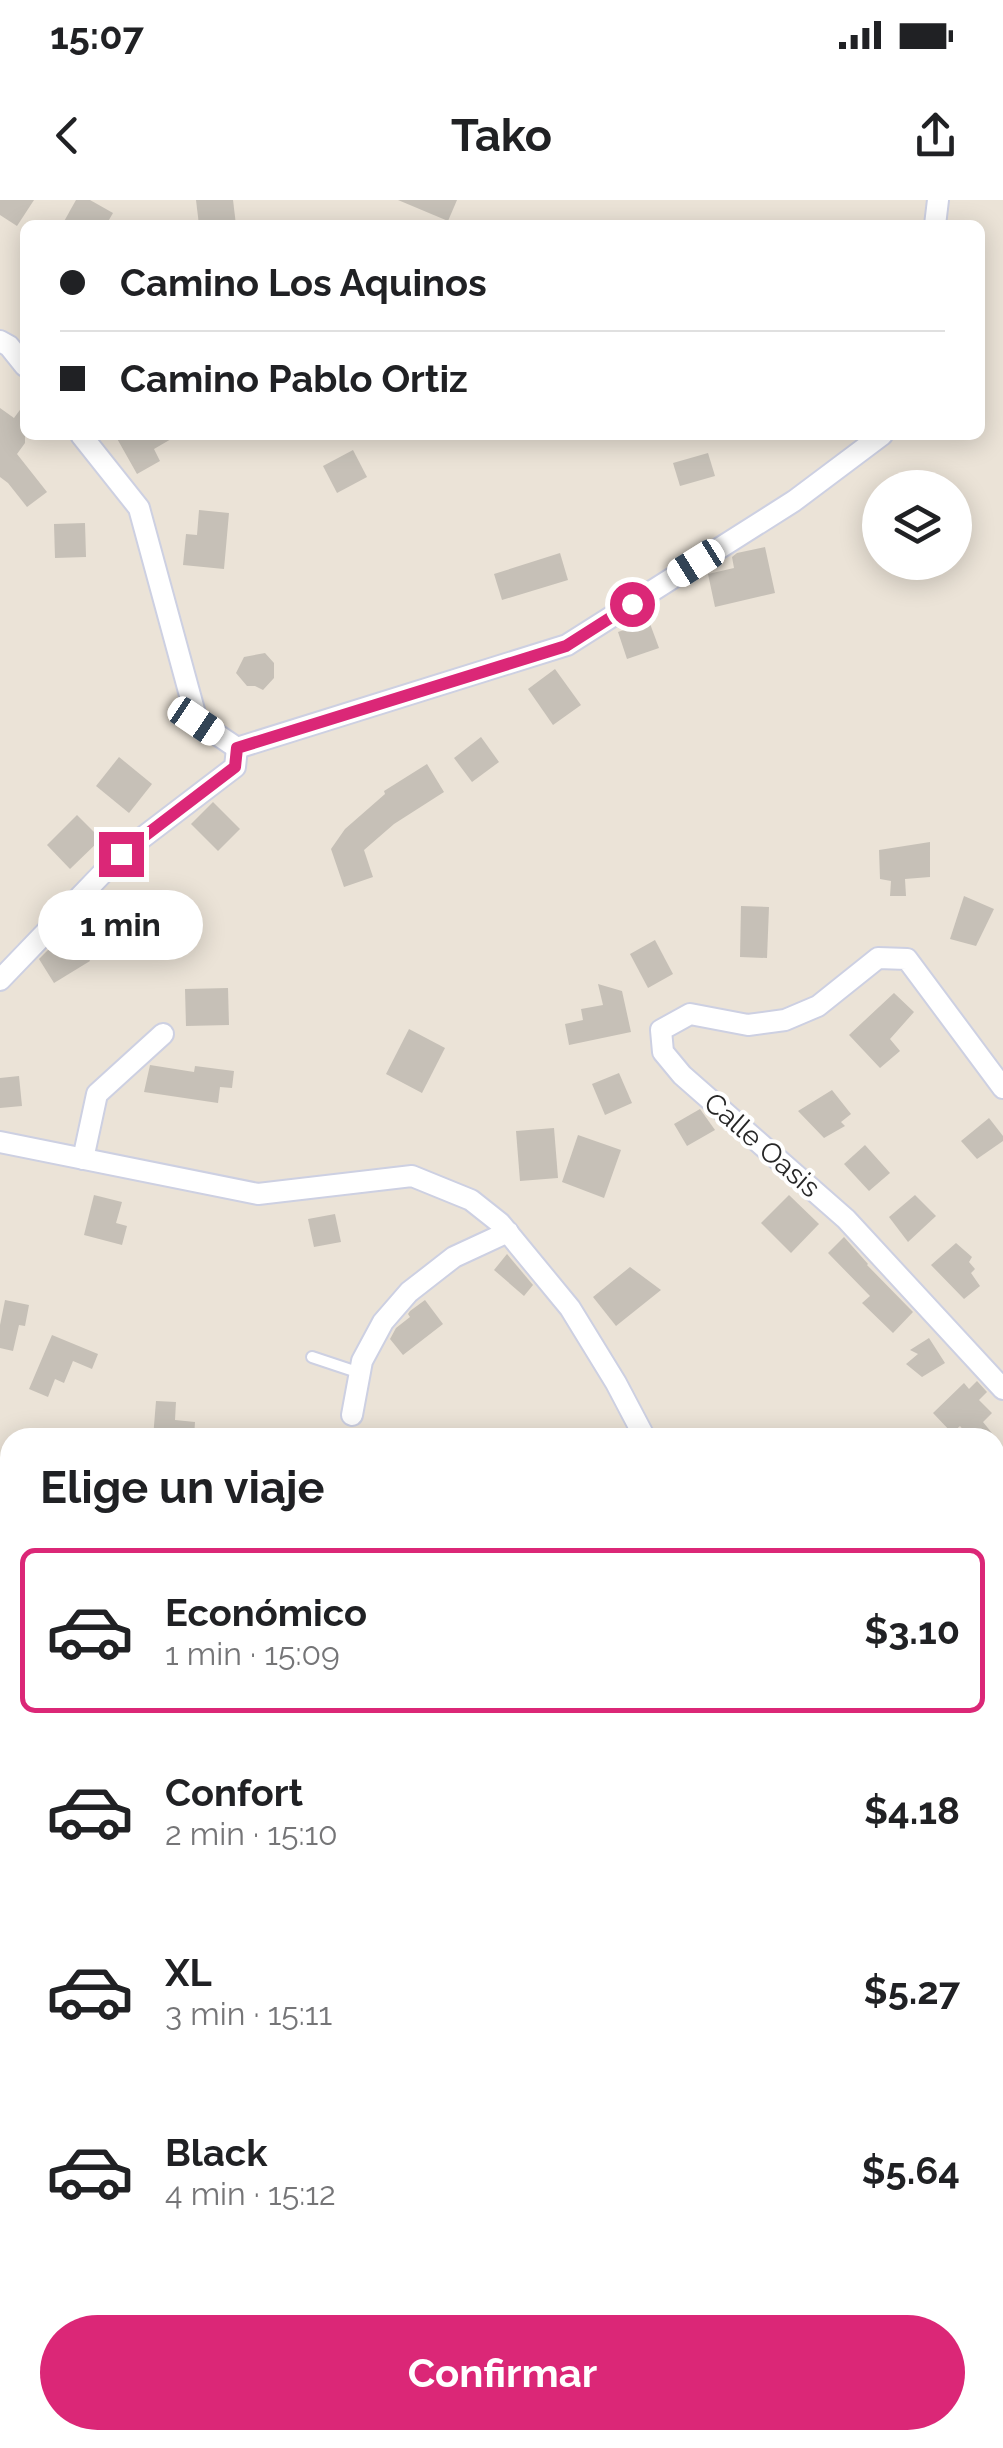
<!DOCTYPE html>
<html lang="es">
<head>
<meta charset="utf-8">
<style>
	body { margin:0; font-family:Raleway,sans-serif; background:#f6f6f6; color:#202124; height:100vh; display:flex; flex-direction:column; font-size:38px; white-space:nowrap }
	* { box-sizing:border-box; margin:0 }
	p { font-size:32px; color:#757577 }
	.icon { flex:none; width:55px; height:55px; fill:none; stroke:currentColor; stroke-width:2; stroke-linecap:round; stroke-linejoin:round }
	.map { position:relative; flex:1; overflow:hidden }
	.details { position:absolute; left:0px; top:1228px; width:1005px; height:1022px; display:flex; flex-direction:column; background:#fff; border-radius:30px 30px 0 0; box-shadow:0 5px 25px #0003 }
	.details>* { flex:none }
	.hud { position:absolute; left:20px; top:20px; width:965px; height:220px; border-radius:15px; box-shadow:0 5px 25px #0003; display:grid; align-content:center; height:220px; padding:0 40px; background:#fff }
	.tools { position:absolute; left:862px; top:270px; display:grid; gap:20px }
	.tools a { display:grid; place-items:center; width:110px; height:110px; border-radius:50%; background:#fff; box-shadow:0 5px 25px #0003; font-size:50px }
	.end { position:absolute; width:45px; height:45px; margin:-22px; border:12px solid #db2777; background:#fff; box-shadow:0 0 0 5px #fff }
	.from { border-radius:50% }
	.bubble { position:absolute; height:70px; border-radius:35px; background:#fff; box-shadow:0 5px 25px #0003; font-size:32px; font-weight:700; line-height:70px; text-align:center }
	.car { position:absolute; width:30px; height:60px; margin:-30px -15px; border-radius:12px; box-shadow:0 0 8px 2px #0007; background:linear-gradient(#fff 24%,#345 0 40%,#fff 0 76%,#345 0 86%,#fff 0) }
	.hud b { display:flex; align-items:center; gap:35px; height:95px; font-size:38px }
	.hud b+b { border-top:2px solid #e0e0e0 }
	.hud i { width:25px; height:25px; background:#202124 }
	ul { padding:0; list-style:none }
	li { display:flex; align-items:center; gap:30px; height:165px; margin:0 20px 15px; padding:0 20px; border:5px solid transparent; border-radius:15px }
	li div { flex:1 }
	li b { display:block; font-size:38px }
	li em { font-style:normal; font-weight:700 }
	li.current { border-color:#db2777 }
	li>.icon { width:90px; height:90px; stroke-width:1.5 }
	h2 { padding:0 40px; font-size:45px; line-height:120px }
	.primary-button { display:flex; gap:20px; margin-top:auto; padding:20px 40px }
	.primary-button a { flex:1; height:115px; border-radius:60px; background:#db2777; color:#fff; font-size:40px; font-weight:700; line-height:115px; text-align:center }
	.status { display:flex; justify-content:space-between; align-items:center; height:70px; padding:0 50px; background:#fff; direction:ltr }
	.status svg { height:28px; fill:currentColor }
	header { display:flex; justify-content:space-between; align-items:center; height:130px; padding:0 40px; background:#fff; font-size:45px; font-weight:700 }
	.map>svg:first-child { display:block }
</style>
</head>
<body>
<div class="status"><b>15:07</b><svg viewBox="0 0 49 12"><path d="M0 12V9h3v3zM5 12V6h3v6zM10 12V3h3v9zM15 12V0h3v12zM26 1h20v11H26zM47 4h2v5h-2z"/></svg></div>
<header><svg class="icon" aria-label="back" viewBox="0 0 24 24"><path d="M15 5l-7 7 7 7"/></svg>Tako<svg class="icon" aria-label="share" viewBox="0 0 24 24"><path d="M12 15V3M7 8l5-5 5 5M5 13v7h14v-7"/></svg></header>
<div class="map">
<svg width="1003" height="2248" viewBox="0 0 1003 2248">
	<rect width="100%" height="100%" fill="#ebe3d7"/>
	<g fill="#aae68f">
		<polygon points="0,1652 10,1655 10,1966 0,1958"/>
		<polygon points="10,2166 10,2240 51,2240 53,2248 0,2248 0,2178"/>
	</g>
	<g fill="#c6c0b7">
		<polygon points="0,0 34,0 17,26 0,15"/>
		<polygon points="76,0 90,0 113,13 106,25 62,25"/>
		<polygon points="196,0 233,0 236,25 199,25"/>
		<polygon points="398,0 457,0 448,21"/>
		<polygon points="25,203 25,243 17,254 47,292 27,307 8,283 0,277 0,208 14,218"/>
		<polygon points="115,235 178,235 154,249 160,261 137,274"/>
		<polygon points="353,250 367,277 337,293 323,266"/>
		<polygon points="708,253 715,276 680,286 673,263"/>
		<polygon points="199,310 229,313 224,369 183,365 186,334 197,335"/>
		<polygon points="85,323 86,357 55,358 54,324"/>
		<polygon points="765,347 775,393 715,407 708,374 734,368 732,357 737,353"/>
		<polygon points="560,353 568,380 502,400 494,374"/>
		<polygon points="649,421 659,448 627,459 618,432"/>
		<polygon points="265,453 274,463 274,478 263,490 255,486 247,486 236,473 244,457"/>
		<polygon points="555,469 581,505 553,525 528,489"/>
		<polygon points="481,537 499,562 472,582 454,558"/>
		<polygon points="119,557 152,584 129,613 96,586"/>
		<polygon points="427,564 444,592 394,624 364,650 373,677 344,687 331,649 345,629 385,594 384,591"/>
		<polygon points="213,602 240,629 218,651 191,624"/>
		<polygon points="77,615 101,639 70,669 47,645"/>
		<polygon points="930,642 930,677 905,679 906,696 890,696 891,681 880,679 879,650"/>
		<polygon points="964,696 994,709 976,746 950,739"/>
		<polygon points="741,706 769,707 767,758 740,757"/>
		<polygon points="72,733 90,761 54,783 39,759 53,745"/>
		<polygon points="655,740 673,774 648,788 630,754"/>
		<polygon points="598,784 622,791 631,832 569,845 565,824 583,820 581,809 603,805"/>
		<polygon points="228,788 229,825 186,826 185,789"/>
		<polygon points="894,793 914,812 890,839 900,851 880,868 849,835"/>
		<polygon points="409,829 445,848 422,893 386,874"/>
		<polygon points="150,865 194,872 195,866 234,871 232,888 220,887 218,903 144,892"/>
		<polygon points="619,873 632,903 605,915 592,884"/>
		<polygon points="19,876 22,906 0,908 0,878"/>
		<polygon points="832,890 851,914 841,922 845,926 824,938 798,911"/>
		<polygon points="700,909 715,930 687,946 674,924"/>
		<polygon points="989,918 1003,936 1003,941 977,959 961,941"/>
		<polygon points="554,928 558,978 520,981 516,931"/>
		<polygon points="578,935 621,950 604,998 562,982"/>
		<polygon points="865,945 890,973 869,991 844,964"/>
		<polygon points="94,995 122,1002 116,1023 127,1026 122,1045 84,1035"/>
		<polygon points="789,995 819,1024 791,1053 761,1023"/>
		<polygon points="915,995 936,1016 908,1042 889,1017"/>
		<polygon points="335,1014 341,1042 314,1047 308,1019"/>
		<polygon points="844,1037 868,1064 867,1065 913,1112 893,1133 862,1103 870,1096 828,1053"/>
		<polygon points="956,1043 972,1057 969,1062 975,1069 971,1073 980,1086 964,1099 931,1065"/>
		<polygon points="507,1054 533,1085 524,1096 494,1070"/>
		<polygon points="630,1067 661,1090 616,1126 593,1097"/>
		<polygon points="5,1100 29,1105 25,1126 19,1125 13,1151 0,1148 0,1125"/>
		<polygon points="425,1100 443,1124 403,1155 390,1139 396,1128 410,1117 408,1114 410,1111"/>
		<polygon points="52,1135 98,1154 92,1169 73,1161 64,1183 55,1179 48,1197 29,1189"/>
		<polygon points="929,1138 945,1163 922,1177 906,1164 918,1154 910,1150"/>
		<polygon points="977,1181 987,1192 979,1200 992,1213 983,1222 996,1238 970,1238 960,1226 952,1233 933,1213 964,1183 969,1189"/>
		<polygon points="156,1201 176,1202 175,1220 195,1222 194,1238 153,1238"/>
	</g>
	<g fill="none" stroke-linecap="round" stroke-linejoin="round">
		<defs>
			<g id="service">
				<polyline points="312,1157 360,1173"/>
				<polyline points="995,1743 1003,1736"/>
			</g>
			<g id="minor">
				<polyline points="935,25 938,0"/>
				<polyline points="0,141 9,146 25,166"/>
				<polyline points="81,235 139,308 197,521 237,548"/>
				<polyline points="237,548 567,445 794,301 882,235"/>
				<polyline points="0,780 121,654 235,567 237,548"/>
				<polyline points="1003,888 907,759 878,758 818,806 785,820 748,825 690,814 661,830 663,852 682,875 846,1019 1003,1189"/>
				<polyline points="0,942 258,994 412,976 471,1000 500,1023 570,1108 616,1183 645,1238"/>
				<polyline points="83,959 97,894 163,834"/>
				<polyline points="352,1215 362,1161 383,1122 409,1092 454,1057 508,1032"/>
				<polyline points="0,1633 10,1635"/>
				<polyline points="995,2054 1003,2069"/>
				<polyline points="416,2240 427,2248"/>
				<polyline points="332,2248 341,2240"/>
			</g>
		</defs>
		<use href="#service" stroke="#cdd0e2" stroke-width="14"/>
		<use href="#minor" stroke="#cdd0e2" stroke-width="24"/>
		<use href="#service" stroke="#fff" stroke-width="10"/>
		<use href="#minor" stroke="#fff" stroke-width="20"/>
	</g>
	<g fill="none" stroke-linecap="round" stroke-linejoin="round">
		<polyline stroke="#db2777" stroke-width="12" points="121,654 235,567 237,548 566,446 632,404"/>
	</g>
	<g text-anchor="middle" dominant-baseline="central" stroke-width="8" stroke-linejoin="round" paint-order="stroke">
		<g font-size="28" fill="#272727" stroke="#fff">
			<text transform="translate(762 945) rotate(41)">Calle Oasis</text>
		</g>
	</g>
</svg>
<div class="tools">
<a><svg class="icon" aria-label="layers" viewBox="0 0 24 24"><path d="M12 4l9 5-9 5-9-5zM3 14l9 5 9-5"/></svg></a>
</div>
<i class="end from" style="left:632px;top:404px"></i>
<i class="end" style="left:121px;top:654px"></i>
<div class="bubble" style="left:38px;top:690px;width:165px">1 min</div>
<i class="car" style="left:696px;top:363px;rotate:238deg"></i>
<i class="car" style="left:196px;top:521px;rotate:124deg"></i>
<div class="hud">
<b><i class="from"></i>Camino Los Aquinos</b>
<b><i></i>Camino Pablo Ortiz</b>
</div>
<section class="details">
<h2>Elige un viaje</h2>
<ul>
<li class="current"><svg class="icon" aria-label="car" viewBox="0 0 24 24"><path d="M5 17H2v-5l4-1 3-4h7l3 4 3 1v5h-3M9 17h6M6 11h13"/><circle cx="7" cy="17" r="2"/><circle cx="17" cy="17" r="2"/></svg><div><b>Económico</b><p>1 min · 15:09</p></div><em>$3.10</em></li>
<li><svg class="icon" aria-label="car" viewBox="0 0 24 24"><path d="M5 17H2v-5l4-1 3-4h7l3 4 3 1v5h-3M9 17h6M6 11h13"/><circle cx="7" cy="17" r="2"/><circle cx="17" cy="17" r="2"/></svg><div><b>Confort</b><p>2 min · 15:10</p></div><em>$4.18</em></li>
<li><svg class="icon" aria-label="car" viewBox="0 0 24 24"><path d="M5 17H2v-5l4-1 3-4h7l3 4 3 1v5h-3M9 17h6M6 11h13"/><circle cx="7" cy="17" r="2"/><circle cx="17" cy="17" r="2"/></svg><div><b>XL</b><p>3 min · 15:11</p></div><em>$5.27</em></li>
<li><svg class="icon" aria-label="car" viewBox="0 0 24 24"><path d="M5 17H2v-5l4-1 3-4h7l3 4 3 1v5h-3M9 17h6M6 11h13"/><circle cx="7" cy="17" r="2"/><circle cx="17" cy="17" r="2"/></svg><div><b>Black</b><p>4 min · 15:12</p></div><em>$5.64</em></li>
</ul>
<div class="primary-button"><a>Confirmar</a></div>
</section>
</div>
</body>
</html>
